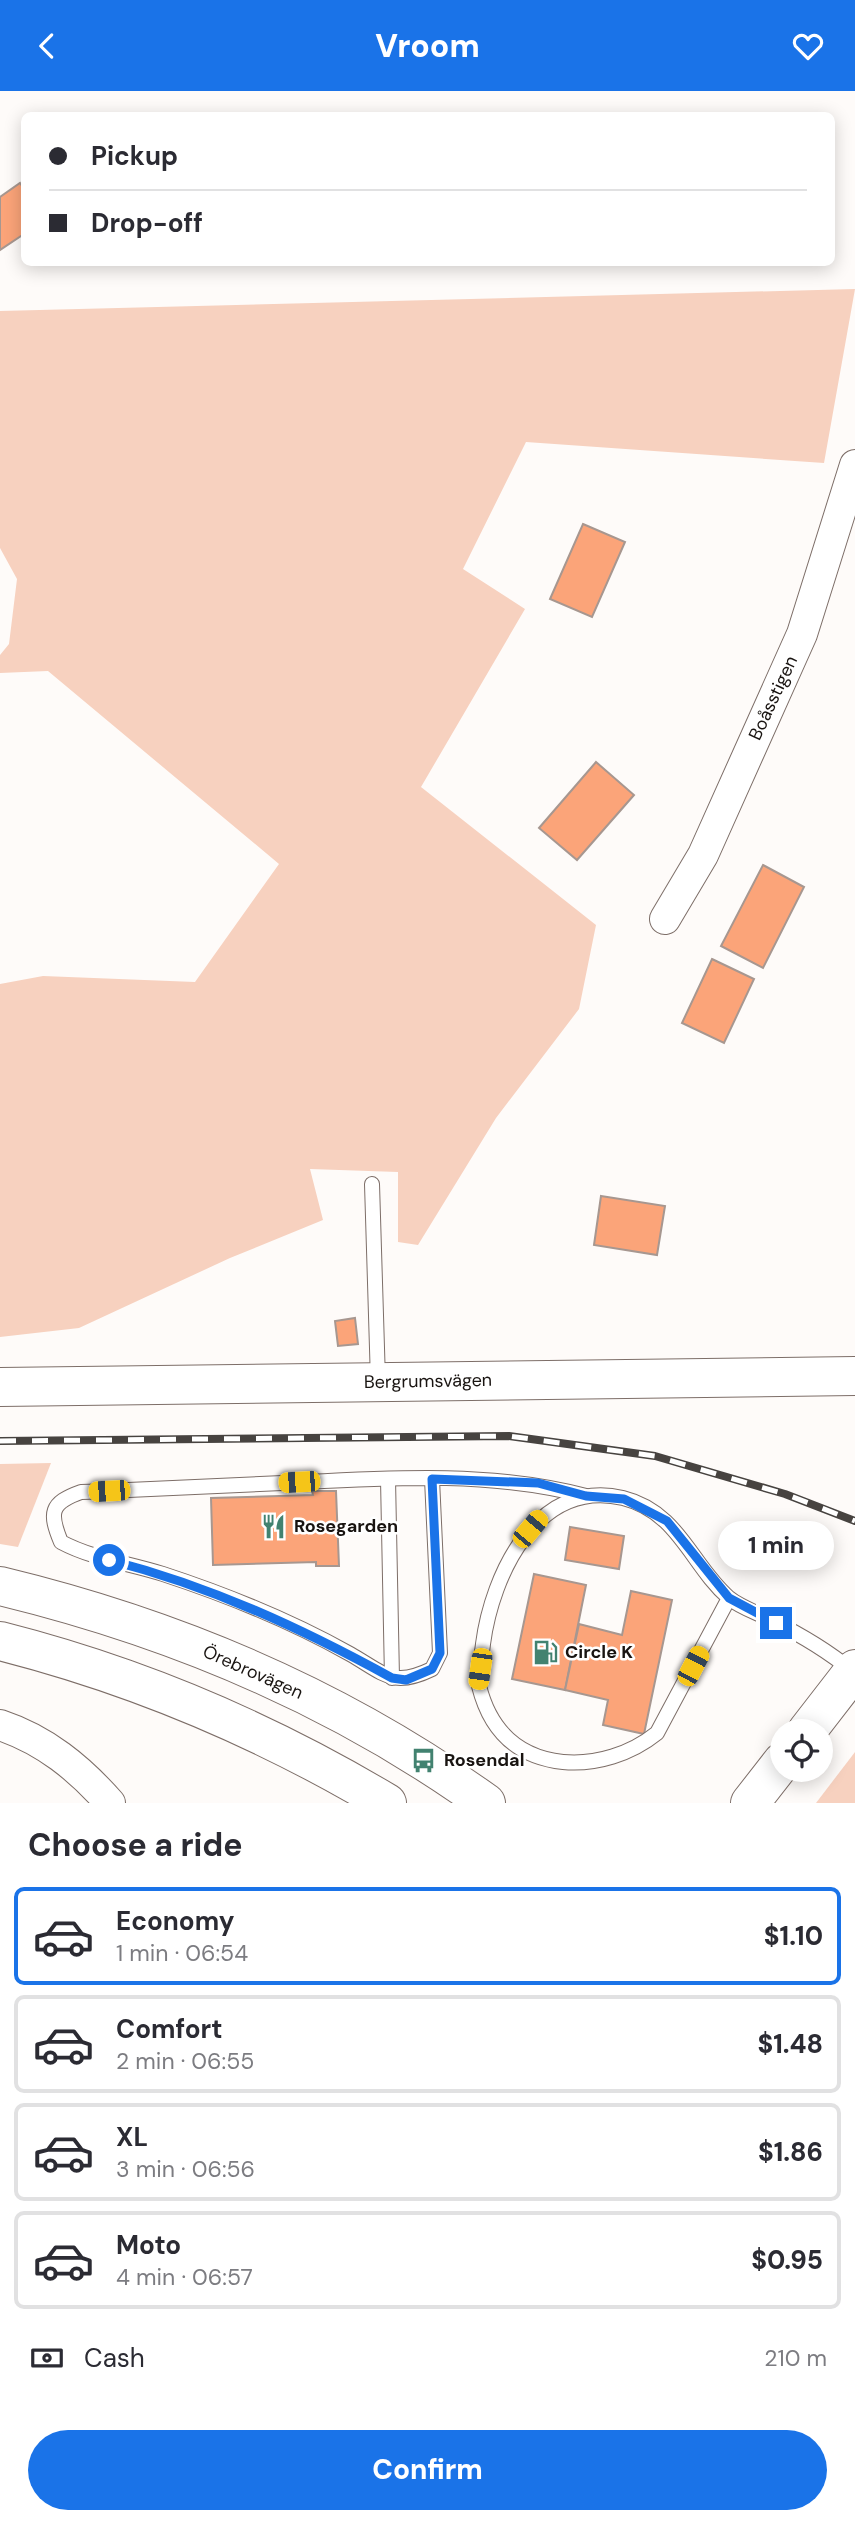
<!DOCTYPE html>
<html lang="en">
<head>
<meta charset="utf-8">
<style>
	body { margin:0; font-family:"DM Sans",sans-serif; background:#f2f2f3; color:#2b2b33; height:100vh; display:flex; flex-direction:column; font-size:26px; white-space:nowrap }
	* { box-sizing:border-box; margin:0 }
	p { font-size:23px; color:#7c7c81 }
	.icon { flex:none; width:38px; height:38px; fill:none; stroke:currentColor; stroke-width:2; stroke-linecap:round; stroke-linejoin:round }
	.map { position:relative; height:1712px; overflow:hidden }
	.details { display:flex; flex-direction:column; background:#fff; flex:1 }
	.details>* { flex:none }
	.top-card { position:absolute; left:21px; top:21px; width:814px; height:154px; border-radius:10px; box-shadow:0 4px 18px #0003; display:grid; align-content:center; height:154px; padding:0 28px; background:#fff }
	.fabs { position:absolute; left:770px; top:1628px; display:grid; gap:14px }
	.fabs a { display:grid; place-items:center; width:63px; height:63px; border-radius:50%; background:#fff; box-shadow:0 4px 18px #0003; font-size:35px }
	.end { position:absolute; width:32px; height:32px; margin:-16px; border:9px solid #1a73e8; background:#fff; box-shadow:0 0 0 4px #fff }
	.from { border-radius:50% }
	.bubble { position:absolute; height:49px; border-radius:24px; background:#fff; box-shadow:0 4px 18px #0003; font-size:23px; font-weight:800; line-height:49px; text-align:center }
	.car { position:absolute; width:21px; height:42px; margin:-21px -10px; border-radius:9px; box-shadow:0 0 5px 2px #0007; background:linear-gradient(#f5c518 24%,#345 0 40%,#f5c518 0 76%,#345 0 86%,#f5c518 0) }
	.top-card b { display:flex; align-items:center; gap:24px; height:66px; font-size:26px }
	.top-card b+b { border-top:2px solid #e1e1e2 }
	.top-card i { width:18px; height:18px; background:#2b2b33 }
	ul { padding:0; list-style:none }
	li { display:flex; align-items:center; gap:21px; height:98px; margin:0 14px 10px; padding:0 14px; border:4px solid #e1e1e2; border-radius:10px }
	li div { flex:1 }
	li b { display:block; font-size:26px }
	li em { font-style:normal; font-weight:800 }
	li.current { border-color:#1a73e8 }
	li>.icon { width:63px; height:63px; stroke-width:1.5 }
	h2 { padding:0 28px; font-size:32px; line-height:84px }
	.pay { display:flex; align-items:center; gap:18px; height:77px; padding:0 28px; font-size:26px }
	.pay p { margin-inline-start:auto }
	.action { display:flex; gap:14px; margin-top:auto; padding:14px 28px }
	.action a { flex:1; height:80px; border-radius:42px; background:#1a73e8; color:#fff; font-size:28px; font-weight:800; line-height:80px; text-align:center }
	header { display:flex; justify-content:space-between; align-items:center; height:91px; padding:0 28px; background:#1a73e8; color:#fff; font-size:32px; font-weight:800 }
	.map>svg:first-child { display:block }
</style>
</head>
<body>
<header><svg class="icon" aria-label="back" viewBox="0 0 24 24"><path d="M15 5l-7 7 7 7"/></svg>Vroom<svg class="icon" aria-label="heart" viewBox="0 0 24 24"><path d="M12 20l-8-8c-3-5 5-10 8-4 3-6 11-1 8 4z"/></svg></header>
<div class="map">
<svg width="855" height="1712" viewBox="0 0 855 1712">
	<rect width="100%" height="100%" fill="#fefbf9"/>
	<g fill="#f7d1bf">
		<polygon points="855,198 824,372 526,351 463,478 525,518 421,696 596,834 579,918 496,1027 418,1154 398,1151 398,1081 310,1078 323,1129 230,1167 79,1237 0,1246 0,893 43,885 195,891 279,773 48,580 0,582 0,564 9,553 17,488 0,457 0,220"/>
		<polygon points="51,1372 18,1456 0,1453 0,1373"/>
		<polygon points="855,1661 855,1712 816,1712"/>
	</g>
	<g fill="#fba479" stroke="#a79790" stroke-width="2">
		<polygon points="20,92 24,98 24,143 0,159 0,106"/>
		<polygon points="583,433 625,451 592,526 550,508"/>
		<polygon points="596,671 634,704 577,769 539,737"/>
		<polygon points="763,774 804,796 763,877 721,855"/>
		<polygon points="712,868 754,888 724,952 682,932"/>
		<polygon points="601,1105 665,1115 657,1164 594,1154"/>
		<polygon points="355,1227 358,1253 338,1255 335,1230"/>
		<polygon points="312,1400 336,1400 339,1475 316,1475 316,1471 213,1474 211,1407 313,1404"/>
		<polygon points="570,1436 624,1445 619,1478 565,1469"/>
		<polygon points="534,1483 586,1494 565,1599 512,1588"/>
		<polygon points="631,1500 672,1509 644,1643 603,1634 608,1609 565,1599 579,1533 622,1544"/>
	</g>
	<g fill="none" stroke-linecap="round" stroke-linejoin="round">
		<defs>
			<g id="lane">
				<polyline points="372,1093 378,1290"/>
				<polyline points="388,1388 392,1587"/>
				<path d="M 432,1388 L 440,1562 L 432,1578 C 393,1597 385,1583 350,1563 C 291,1530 227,1504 163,1483 C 129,1472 93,1468 61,1451 C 49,1422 50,1412 81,1401 C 156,1398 231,1394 305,1391 C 399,1386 495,1381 586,1405"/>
				<path d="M 729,1507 L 657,1642 C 631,1663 596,1674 563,1671 C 517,1666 490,1639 479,1595 C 476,1583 482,1565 483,1553 C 492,1484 537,1387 623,1407 C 679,1421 691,1474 729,1507 C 740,1516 758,1522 771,1529 C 801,1544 827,1559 852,1580"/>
			</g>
			<g id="street">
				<polyline points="665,828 703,764 802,543 855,374"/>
				<path d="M 0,1634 C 45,1649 79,1677 110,1712"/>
			</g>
			<g id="secondary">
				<polyline points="0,1296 855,1285"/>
				<polyline points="807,1640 855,1578"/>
				<polyline points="750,1712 782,1671"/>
			</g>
			<g id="highway">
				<path d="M 0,1495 C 174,1537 340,1607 486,1712"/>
				<path d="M 0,1550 C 138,1585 265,1639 387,1712"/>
			</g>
		</defs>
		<use href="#lane" stroke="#7d6e68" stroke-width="16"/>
		<use href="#street" stroke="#7d6e68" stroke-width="32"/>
		<use href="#secondary" stroke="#7d6e68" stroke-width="40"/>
		<use href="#highway" stroke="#7d6e68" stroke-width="40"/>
		<use href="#lane" stroke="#fff" stroke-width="14"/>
		<use href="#street" stroke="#fff" stroke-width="30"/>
		<use href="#secondary" stroke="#fff" stroke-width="38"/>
		<use href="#highway" stroke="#fff" stroke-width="38"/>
		<defs>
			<polyline id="rail" points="0,1350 509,1345 655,1365 785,1403 855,1430"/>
		</defs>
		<use href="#rail" stroke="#474340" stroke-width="8"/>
		<use href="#rail" stroke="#fff" stroke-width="5" stroke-dasharray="16" stroke-linecap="butt"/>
	</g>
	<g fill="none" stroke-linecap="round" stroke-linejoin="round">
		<path stroke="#1a73e8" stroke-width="9" d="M 109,1469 C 210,1495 301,1537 392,1587 L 406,1589 L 432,1578 L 440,1562 L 432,1388 L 538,1392 L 586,1405 L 624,1408 L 667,1430 L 729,1507 L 776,1532"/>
	</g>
	<defs>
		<symbol id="restaurant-bare" viewBox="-9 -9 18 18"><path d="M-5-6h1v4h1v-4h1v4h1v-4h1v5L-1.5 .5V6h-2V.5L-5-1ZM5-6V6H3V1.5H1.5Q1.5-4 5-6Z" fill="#428270" stroke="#fff" stroke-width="2.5" paint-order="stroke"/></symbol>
		<symbol id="fuel-bare" viewBox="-9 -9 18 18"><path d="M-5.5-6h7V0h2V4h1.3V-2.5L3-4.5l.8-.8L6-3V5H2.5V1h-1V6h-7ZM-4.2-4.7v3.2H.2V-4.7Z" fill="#428270" stroke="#fff" stroke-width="2.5" paint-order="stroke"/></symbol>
		<symbol id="bus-bare" viewBox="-9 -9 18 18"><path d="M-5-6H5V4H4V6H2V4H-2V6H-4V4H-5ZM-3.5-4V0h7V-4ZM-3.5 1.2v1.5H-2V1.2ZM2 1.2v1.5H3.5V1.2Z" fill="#428270" stroke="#fff" stroke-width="2.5" paint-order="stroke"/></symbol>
	</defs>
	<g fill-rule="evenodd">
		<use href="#restaurant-bare" x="256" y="1418" width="35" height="35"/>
		<use href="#fuel-bare" x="528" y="1544" width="35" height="35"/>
		<use href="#bus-bare" x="406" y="1652" width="35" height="35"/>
	</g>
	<g text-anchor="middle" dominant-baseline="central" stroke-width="5" stroke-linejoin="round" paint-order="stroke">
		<g font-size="18" fill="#191411" stroke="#fff">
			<text transform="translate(773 607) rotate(-65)">Boåsstigen</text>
			<text transform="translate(428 1290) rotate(-1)">Bergrumsvägen</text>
			<text transform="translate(253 1581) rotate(24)">Örebrovägen</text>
		</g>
		<g font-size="18" font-weight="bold" fill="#191411" stroke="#fff" text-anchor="start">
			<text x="294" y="1435">Rosegarden</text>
			<text x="565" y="1561">Circle K</text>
			<text x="444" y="1669">Rosendal</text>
		</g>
	</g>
</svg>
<div class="fabs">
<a><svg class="icon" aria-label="locate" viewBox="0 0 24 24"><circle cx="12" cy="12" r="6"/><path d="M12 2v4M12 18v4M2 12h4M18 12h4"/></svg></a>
</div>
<i class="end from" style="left:109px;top:1469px"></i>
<i class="end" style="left:776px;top:1532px"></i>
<div class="bubble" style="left:718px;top:1430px;width:116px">1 min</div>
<i class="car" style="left:299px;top:1391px;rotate:267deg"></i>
<i class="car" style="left:109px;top:1400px;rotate:267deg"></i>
<i class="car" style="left:530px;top:1438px;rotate:40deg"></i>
<i class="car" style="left:693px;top:1575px;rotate:28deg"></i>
<i class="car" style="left:480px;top:1578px;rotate:188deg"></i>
<div class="top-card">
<b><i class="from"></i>Pickup</b>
<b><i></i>Drop-off</b>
</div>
</div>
<section class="details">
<h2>Choose a ride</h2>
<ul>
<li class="current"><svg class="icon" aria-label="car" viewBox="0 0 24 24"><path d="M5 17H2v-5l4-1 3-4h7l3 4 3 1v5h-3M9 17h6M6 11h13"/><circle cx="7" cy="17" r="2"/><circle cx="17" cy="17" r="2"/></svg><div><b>Economy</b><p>1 min · 06:54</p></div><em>$1.10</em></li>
<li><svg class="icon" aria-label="car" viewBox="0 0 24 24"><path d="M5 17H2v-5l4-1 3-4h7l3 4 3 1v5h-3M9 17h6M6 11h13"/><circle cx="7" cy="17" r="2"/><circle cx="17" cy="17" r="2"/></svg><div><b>Comfort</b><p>2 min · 06:55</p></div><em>$1.48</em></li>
<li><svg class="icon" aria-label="car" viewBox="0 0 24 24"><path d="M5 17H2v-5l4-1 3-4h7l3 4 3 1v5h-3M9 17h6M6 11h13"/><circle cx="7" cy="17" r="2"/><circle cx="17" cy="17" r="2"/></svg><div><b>XL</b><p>3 min · 06:56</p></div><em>$1.86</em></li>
<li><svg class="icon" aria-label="car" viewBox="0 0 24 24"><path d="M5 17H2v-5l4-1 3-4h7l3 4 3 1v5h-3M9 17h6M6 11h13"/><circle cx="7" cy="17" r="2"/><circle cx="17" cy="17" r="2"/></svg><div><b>Moto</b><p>4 min · 06:57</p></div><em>$0.95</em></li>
</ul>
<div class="pay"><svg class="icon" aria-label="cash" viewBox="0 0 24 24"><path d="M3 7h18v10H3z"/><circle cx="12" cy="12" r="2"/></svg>Cash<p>210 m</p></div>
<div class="action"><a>Confirm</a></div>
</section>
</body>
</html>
